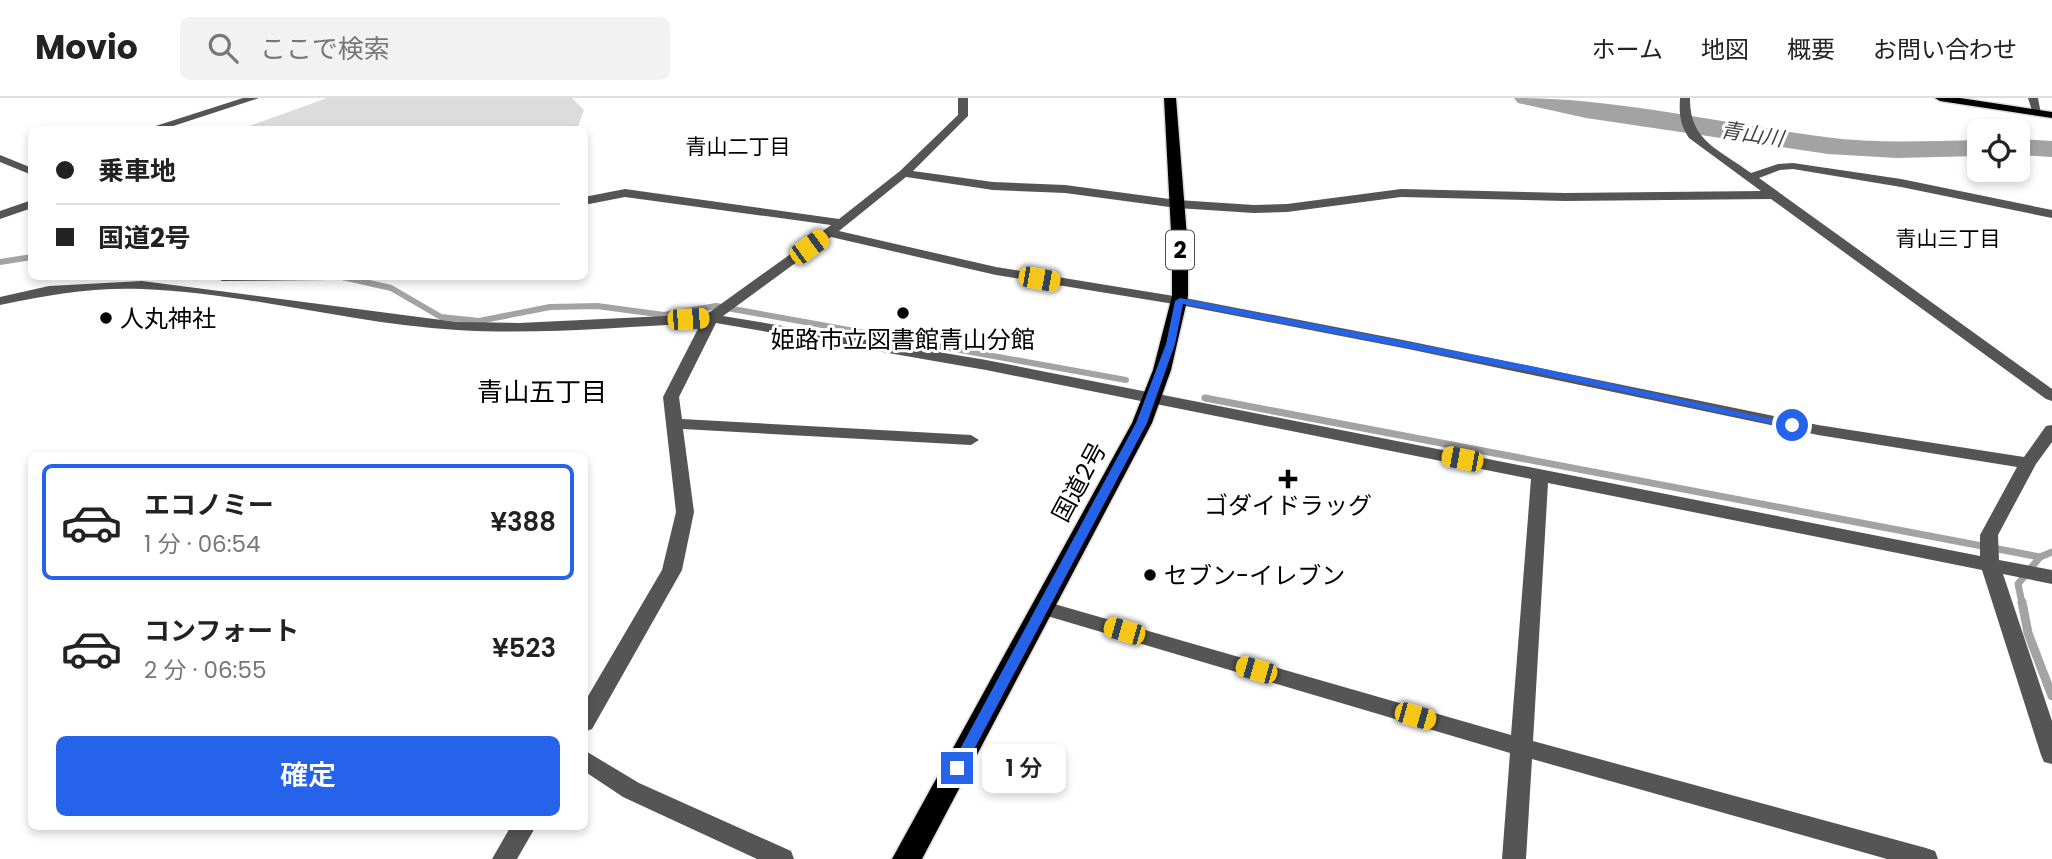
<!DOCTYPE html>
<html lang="ja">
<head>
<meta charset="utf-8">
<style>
	body { margin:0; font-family:Poppins,"Noto Sans JP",sans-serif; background:#f2f2f2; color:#222; height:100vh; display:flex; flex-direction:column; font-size:26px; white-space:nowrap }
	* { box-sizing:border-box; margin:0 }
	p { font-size:23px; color:#767676 }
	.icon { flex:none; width:38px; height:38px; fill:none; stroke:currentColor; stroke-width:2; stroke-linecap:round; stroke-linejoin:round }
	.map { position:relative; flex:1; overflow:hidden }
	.details { position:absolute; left:28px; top:354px; width:560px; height:378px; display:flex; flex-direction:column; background:#fff; border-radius:10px; box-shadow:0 4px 10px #0003 }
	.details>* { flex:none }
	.hud { position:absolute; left:28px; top:28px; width:560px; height:154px; border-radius:10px; box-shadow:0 4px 10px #0003; display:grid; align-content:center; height:154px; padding:0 28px; background:#fff }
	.tools { position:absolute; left:1967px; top:21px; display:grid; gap:14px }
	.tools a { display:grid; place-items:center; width:63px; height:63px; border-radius:10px; background:#fff; box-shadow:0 4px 10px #0003; font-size:35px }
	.end { position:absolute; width:32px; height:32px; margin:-16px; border:9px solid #2563eb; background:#fff; box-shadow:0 0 0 4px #fff }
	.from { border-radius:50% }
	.bubble { position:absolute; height:49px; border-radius:10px; background:#fff; box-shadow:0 4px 10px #0003; font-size:23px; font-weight:600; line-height:49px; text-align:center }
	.car { position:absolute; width:21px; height:42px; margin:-21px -10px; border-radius:9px; box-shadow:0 0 5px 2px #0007; background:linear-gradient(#f5c518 24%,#345 0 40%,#f5c518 0 76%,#345 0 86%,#f5c518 0) }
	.hud b { display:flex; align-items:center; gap:24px; height:66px; font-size:26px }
	.hud b+b { border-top:2px solid #e0e0e0 }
	.hud i { width:18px; height:18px; background:#222 }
	ul { padding:12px 0 0; list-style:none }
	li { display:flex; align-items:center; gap:21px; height:116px; margin:0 14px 10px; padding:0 14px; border:4px solid transparent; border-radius:10px }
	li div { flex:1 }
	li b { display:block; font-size:26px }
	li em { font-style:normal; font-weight:600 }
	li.on { border-color:#2563eb }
	li>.icon { width:63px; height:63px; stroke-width:1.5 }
	.primary-button { display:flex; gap:14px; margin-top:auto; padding:14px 28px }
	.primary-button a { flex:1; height:80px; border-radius:10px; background:#2563eb; color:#fff; font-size:28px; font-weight:600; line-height:80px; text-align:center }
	header { display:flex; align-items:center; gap:42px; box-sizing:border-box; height:98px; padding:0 35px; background:#fff; border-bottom:2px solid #e0e0e0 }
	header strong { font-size:33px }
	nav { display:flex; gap:38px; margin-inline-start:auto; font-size:24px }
	.search { width:490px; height:63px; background:#f2f2f2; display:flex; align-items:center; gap:18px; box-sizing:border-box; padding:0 24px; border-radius:10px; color:#767676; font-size:26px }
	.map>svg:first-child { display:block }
</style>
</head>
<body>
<header>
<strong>Movio</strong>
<div class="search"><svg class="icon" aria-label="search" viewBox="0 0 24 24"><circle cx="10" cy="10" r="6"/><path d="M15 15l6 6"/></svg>ここで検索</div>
<nav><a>ホーム</a><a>地図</a><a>概要</a><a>お問い合わせ</a></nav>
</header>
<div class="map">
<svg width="2052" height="761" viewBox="0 0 2052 761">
	<rect width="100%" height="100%" fill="#fff"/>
	<polygon fill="#dcdcdc" points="327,0 572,0 584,12 577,31 241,31"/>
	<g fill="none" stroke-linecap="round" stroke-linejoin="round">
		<g stroke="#a3a3a3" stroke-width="6">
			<polyline points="0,164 32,159"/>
			<polyline points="338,178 391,190 441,219 479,223 550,209 597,208 664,217 716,208 1126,282"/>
		</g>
		<g stroke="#a3a3a3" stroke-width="7">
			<polyline points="1205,300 2040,459"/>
			<polyline points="2022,505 2018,486 2040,459 2052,454"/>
		</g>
		<polyline stroke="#a3a3a3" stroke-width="9" points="2022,504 2028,535 2052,598"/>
		<g fill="#a3a3a3" fill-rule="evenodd">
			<path d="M 1514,0 C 1618,0 1722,26 1825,39 C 1876,46 1928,43 1979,42 L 1979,58 L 1897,60 L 1828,56 L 1586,20 L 1518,5 Z"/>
			<polygon points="2018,41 2052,43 2052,59 2018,57"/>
		</g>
		<defs>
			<polygon id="major" points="1935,0 1960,0 2052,14 2052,20 1940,3"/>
			<polygon id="highway" points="1164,0 1176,0 1188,152 1188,198 1171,272 1152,325 922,761 892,761 1132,325 1153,272 1172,198 1172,152"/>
		</defs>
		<use href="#major" stroke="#dbdbdb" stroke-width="3"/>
		<use href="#highway" stroke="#dbdbdb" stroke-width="3"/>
		<g fill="#555" fill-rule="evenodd">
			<polygon points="243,0 259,0 161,32 143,32"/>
			<path d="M 958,0 L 968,0 L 968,18 L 913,73 L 993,84 L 1065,87 L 1177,102 L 1254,107 L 1287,106 L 1401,91 L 1565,95 L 1761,93 L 1689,40 C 1680,27 1679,16 1680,0 L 1690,0 C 1689,43 1720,52 1751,75 L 1778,66 L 1793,65 L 1901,81 L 2052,112 L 2052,120 L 1901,89 L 1793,71 L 1780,72 L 1759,80 L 2052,291 L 2052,303 L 2046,301 L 1771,101 L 1565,103 L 1401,99 L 1287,114 L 1254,115 L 1177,110 L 1065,95 L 993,92 L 906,79 L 839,133 L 996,169 L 1180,199 L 1408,243 L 1818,327 L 2024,359 L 2046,328 L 2052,327 L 2052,344 L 2036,366 L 1998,437 L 1999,462 L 2052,472 L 2052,486 L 2003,476 L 2052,623 L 2052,666 L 2044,664 L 2041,657 L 1982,472 L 1548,385 L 1533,643 L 1926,750 L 1935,753 L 1938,761 L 1887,761 L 1532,661 L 1526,761 L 1502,761 L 1510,655 L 1037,515 L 1034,510 L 1037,505 L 1044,503 L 1511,637 L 1531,381 L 986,272 L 716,225 L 679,299 L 682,321 L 971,337 L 979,342 L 971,347 L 683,331 L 694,414 L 682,472 L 592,631 L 584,634 L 584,605 L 662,472 L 676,414 L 663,299 L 701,225 C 621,229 538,237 457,232 C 352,226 248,195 142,191 C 93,189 47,197 0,207 L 0,199 L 49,188 L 142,183 L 457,224 L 519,225 L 707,216 L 831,127 L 625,99 L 584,107 L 584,99 L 625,91 L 839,121 L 900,73 L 958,17 ZM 831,139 L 996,177 L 1180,207 L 1408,251 L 1818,337 L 2017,369 L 1980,437 L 1980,458 L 986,262 L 723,218 Z"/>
			<polygon points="2028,0 2038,0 2041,16 2033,16"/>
			<polygon points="0,57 32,70 32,77 0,64"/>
			<polygon points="32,102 32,110 0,121 0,113"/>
			<polygon points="335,178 329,182 222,183 215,179"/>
			<polygon points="584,652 639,685 791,753 794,761 757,761 623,699 584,673"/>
			<polygon points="511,728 536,728 517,761 492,761"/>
		</g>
		<use href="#major" fill="#000" fill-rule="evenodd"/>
		<use href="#highway" fill="#000" fill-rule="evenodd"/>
	</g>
	<polygon fill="#2563eb" points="1180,200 1531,268 1798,327 1792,330 1531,274 1183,206 1175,246 1147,325 962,674 952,674 950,670 952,666 1136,325 1166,246 1175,203"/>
	<g fill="#000" stroke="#fff" stroke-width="2.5">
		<circle cx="903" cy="215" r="7"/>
		<circle cx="106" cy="220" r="7"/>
		<path d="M1284.5 370.5h7v7h7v7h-7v7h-7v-7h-7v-7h7z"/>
		<circle cx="1150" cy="477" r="7"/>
	</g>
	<g text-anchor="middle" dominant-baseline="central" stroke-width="6" stroke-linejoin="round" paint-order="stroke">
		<g font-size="21" font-style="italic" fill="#444" stroke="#fff">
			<text transform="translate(1752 36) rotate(9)">青山川</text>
		</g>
		<g font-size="21" fill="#000" stroke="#fff">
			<text x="738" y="48">青山二丁目</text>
			<text x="1948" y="140">青山三丁目</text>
		</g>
		<rect fill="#fff" stroke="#4c4c4c" stroke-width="2" x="1166" y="132.5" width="28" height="39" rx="5"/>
		<g font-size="23" font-weight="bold" fill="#000">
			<text x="1180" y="152">2</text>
		</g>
		<g font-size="24" fill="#000" stroke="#fff" text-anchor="start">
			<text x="120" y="220">人丸神社</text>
			<text x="903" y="241" text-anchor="middle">姫路市立図書館青山分館</text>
			<text x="1288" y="407" text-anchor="middle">ゴダイドラッグ</text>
			<text x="1164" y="477">セブン-イレブン</text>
		</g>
		<g font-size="24" fill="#000" stroke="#fff">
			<text transform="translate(1079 384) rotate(-62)">国道2号</text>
		</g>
		<g font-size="26" fill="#000" stroke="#fff">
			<text x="542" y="294">青山五丁目</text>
		</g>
	</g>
</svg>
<div class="tools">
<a><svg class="icon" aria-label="locate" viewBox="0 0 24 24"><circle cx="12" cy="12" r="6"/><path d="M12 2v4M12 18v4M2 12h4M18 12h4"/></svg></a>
</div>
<i class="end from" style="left:1792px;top:327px"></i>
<i class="end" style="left:957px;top:670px"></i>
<div class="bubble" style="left:982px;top:646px;width:84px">1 分</div>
<i class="car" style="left:809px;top:149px;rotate:54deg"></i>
<i class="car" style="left:1039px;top:181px;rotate:100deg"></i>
<i class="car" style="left:688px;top:221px;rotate:87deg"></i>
<i class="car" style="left:1462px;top:361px;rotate:281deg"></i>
<i class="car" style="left:1124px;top:533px;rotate:286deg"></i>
<i class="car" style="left:1256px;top:572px;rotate:286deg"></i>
<i class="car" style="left:1415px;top:618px;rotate:106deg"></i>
<div class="hud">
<b><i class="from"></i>乗車地</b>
<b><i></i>国道2号</b>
</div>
<section class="details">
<ul>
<li class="on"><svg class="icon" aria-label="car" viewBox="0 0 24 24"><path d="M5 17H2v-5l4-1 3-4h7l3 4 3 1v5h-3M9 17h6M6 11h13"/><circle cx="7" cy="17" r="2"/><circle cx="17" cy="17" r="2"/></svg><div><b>エコノミー</b><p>1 分 · 06:54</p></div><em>¥388</em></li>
<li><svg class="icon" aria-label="car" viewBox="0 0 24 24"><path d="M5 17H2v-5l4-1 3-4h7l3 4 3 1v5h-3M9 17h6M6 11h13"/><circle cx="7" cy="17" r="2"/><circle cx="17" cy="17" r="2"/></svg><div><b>コンフォート</b><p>2 分 · 06:55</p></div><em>¥523</em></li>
</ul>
<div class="primary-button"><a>確定</a></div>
</section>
</div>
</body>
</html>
